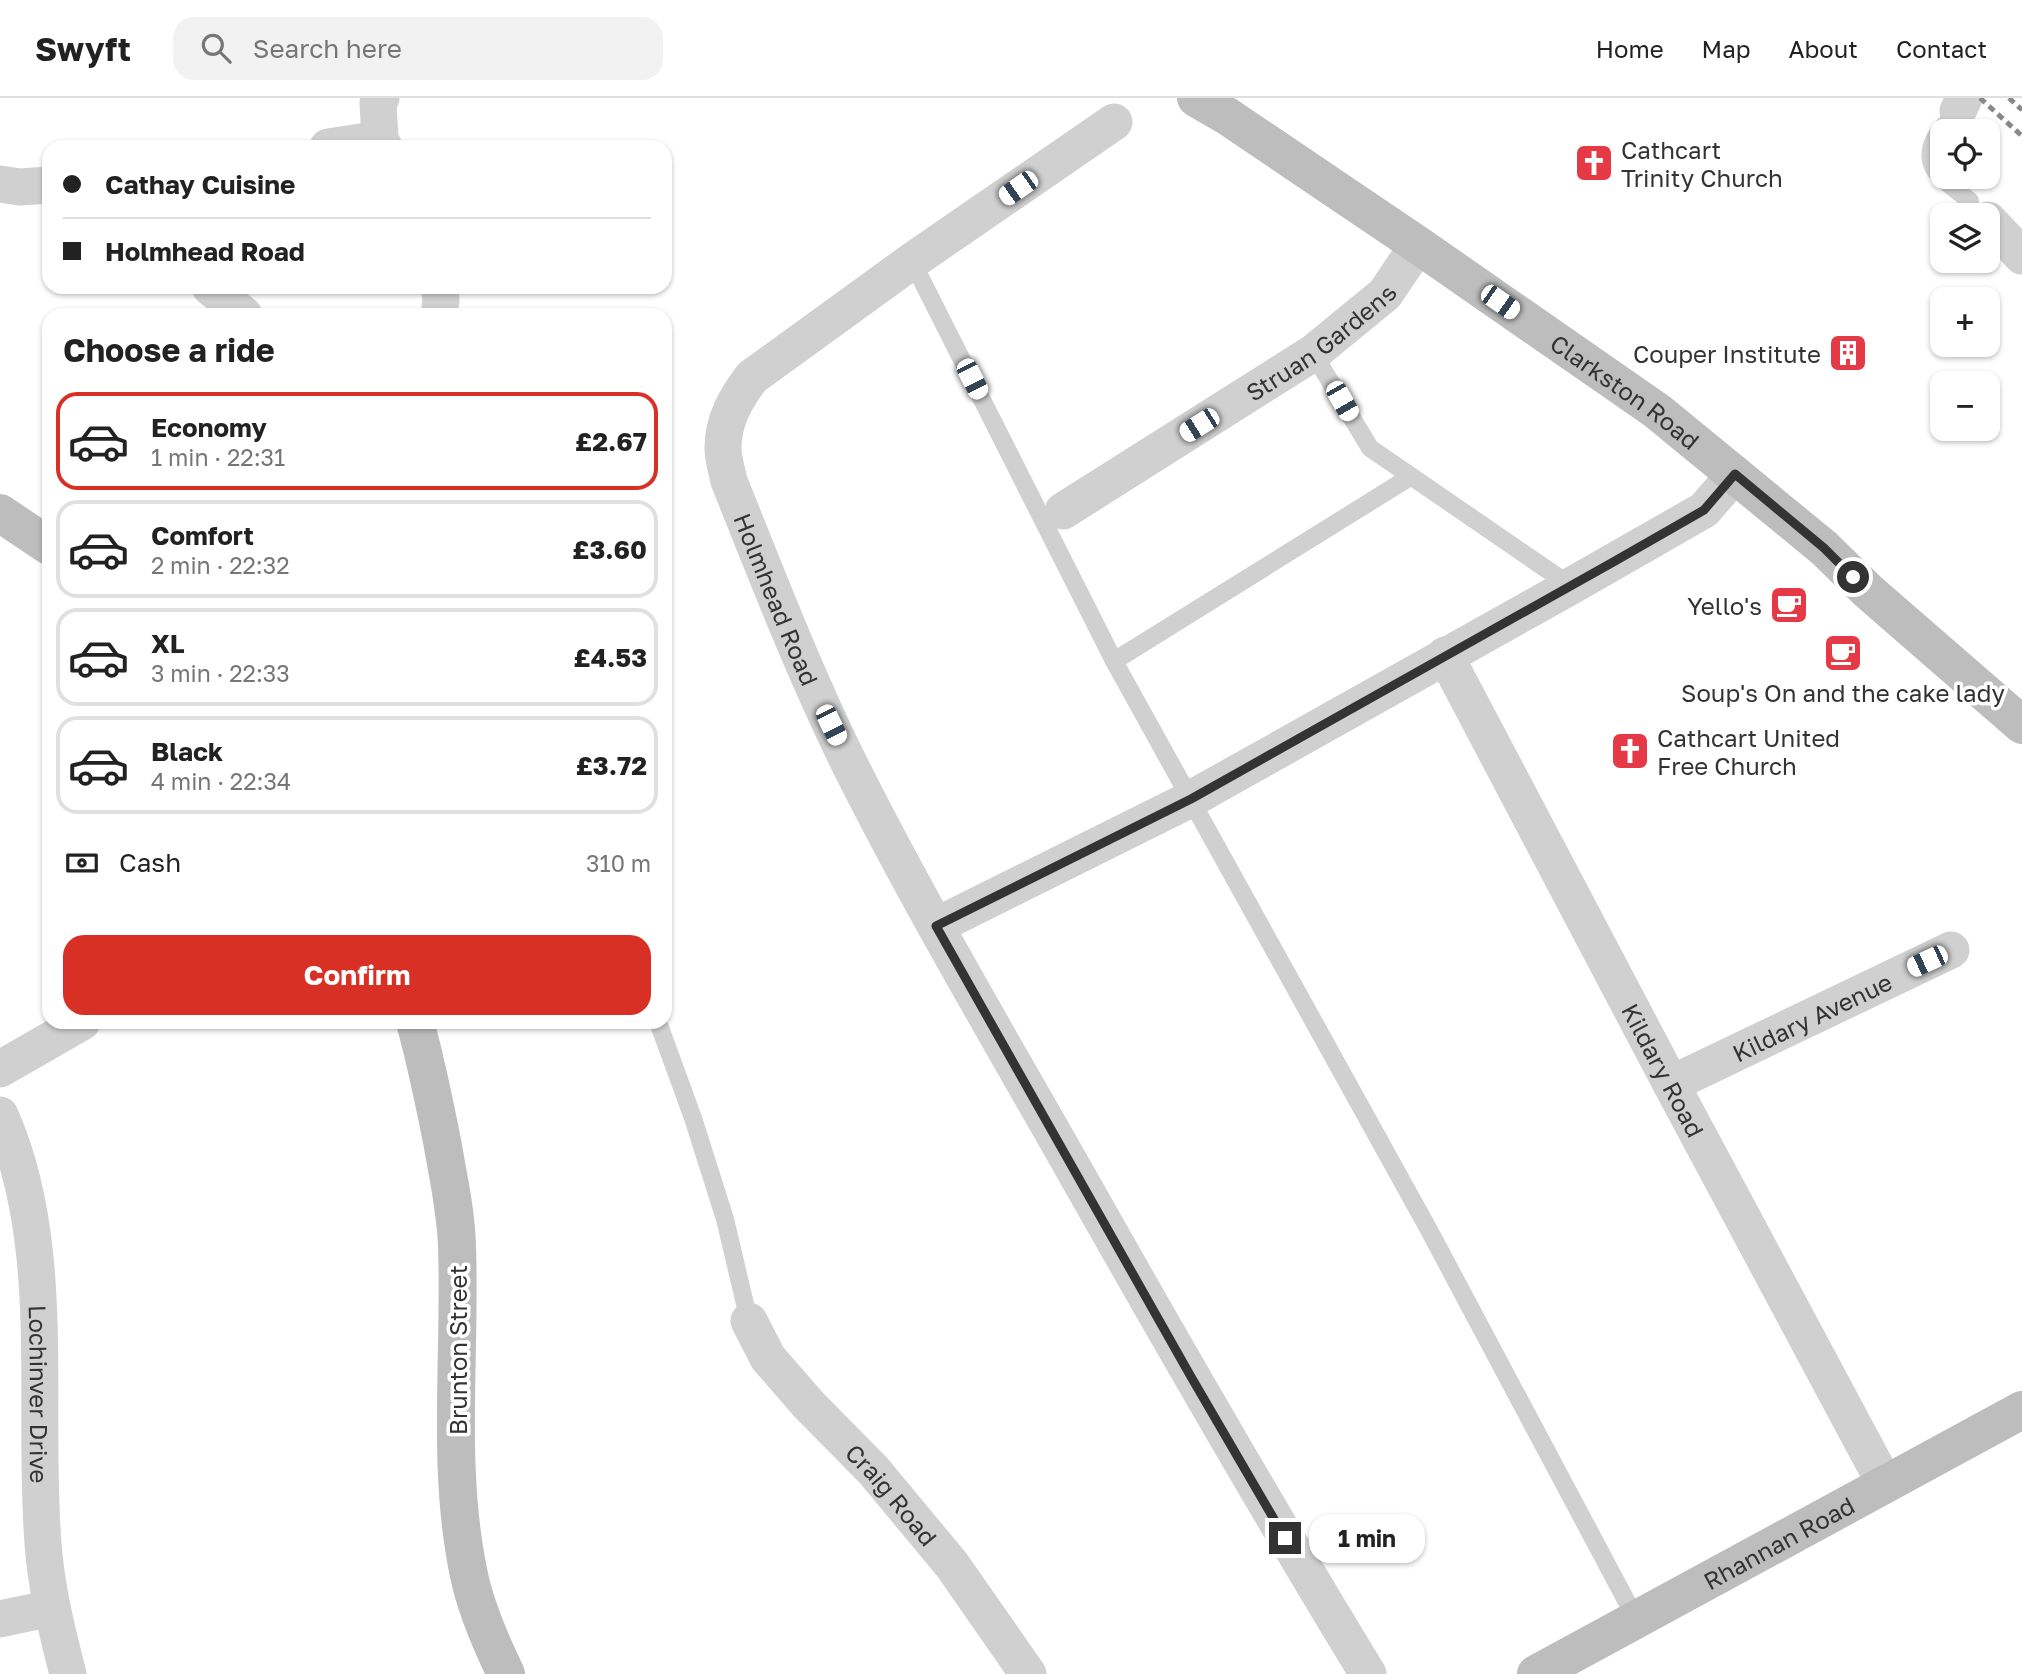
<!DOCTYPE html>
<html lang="en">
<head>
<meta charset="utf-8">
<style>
	body { margin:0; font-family:"Golos Text",sans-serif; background:#f2f2f2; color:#222; height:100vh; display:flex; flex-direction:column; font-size:26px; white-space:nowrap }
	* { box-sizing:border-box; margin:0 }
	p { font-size:23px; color:#767676 }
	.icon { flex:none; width:38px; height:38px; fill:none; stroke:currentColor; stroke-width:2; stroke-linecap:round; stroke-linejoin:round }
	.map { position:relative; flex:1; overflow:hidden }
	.sheet { position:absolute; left:42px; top:210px; width:630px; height:721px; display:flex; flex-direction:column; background:#fff; border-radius:21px; box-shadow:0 2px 5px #0004 }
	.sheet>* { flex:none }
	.hud { position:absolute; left:42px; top:42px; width:630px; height:154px; border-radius:21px; box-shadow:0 2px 5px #0004; display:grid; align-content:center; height:154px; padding:0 21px; background:#fff }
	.tools { position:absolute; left:1930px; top:21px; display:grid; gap:14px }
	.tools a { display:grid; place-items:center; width:70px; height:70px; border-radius:14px; background:#fff; box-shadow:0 2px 5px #0004; font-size:35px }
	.end { position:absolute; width:32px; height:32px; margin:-16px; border:9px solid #333; background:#fff; box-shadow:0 0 0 4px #fff }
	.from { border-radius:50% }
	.bubble { position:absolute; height:49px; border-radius:21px; background:#fff; box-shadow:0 2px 5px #0004; font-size:23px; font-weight:700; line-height:49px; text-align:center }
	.car { position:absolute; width:21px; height:42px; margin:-21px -10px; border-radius:9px; box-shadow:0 0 5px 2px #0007; background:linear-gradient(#fff 24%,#345 0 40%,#fff 0 76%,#345 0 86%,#fff 0) }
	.hud b { display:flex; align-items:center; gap:24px; height:66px; font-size:26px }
	.hud b+b { border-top:2px solid #e0e0e0 }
	.hud i { width:18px; height:18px; background:#222 }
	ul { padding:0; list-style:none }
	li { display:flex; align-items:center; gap:21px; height:98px; margin:0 14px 10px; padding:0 7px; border:4px solid #e0e0e0; border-radius:21px }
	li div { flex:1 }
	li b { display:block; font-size:26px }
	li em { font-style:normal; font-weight:700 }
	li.on { border-color:#d93025 }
	li>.icon { width:63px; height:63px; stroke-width:1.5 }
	h2 { padding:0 21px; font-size:32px; line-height:84px }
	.pay { display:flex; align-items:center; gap:18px; height:77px; padding:0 21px; font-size:26px }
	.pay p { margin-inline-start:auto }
	.cta { display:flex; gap:14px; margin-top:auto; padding:14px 21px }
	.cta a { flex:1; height:80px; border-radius:21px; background:#d93025; color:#fff; font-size:28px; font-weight:700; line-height:80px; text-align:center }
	header { display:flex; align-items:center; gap:42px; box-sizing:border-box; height:98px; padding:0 35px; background:#fff; border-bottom:2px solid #e0e0e0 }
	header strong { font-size:33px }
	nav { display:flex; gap:38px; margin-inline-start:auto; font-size:24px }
	.search { width:490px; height:63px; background:#f2f2f2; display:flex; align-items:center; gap:18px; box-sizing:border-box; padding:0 24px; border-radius:21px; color:#767676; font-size:26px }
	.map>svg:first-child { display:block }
</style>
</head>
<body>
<header>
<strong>Swyft</strong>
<div class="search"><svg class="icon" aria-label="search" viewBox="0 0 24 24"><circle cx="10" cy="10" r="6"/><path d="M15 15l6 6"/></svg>Search here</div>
<nav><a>Home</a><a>Map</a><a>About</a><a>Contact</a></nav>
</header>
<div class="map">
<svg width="2022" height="1576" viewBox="0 0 2022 1576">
	<rect width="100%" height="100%" fill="#fff"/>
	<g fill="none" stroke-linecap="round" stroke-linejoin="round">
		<g stroke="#d0d0d0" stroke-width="18">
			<path d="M 1958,13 C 1942,28 1920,50 1936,74 C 1941,82 1962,96 1970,103"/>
			<polyline points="912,163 1114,563 1429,1132 1636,1521"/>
			<polyline points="1313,255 1370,350 1571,488"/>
			<polyline points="1114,563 1410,379"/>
			<polyline points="658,924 693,1020 725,1121 749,1223"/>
		</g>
		<g stroke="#d0d0d0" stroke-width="37">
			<polyline points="381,0 378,5 380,41 384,49"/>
			<polyline points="1958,13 1964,0"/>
			<path id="s1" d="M 1114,24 L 912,163 L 752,279 C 736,300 723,322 723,350 C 723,361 727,373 729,383 C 767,478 804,574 849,665 C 918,803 997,936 1073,1070 C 1169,1240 1266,1409 1368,1576"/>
			<polyline points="328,49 380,41"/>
			<polyline points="0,86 20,89 49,87"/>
			<polyline points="1988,122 2022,158"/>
			<polyline points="210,189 244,217"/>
			<polyline points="439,189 441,201 439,217"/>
			<path id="s2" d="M 1063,413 L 1313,255 L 1385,196 L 1418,147"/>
			<path id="s3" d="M 1445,557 L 1671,986 L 1885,1386"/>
			<polyline points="936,828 1191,701 1571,488 1704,412 1735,376"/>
			<polyline points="0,971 82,924"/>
			<path id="s4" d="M 1671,986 L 1951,852"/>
			<path id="s5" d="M 0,1017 C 58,1146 32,1306 43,1445 C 46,1490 57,1533 68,1576"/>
			<path id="s6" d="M 749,1223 L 768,1260 L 808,1306 L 874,1373 L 952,1467 L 1028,1576"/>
			<polyline points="0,1521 52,1510"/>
		</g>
		<g stroke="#bdbdbd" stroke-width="38">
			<path id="s7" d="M 1196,0 L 1227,18 L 1418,147 L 1657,313 L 1824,450 L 1868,493 L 2022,627"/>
			<polyline points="0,415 49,448"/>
			<path d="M 415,924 C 426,963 434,1003 442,1043 C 448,1078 456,1113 457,1148 C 461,1257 446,1369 469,1477 C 476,1511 491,1545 506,1576"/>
			<path id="s8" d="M 1536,1576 L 2022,1312"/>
		</g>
		<g stroke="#888" stroke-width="5" stroke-dasharray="7 5" stroke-linecap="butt">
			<polyline points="1980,0 2022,38"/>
			<polyline points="2009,0 2022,12"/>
		</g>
	</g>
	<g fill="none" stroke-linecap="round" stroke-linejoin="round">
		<polyline stroke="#333" stroke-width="9" points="1285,1440 1190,1277 936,828 1191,701 1615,463 1704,412 1735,376 1824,450 1853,479"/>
	</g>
	<defs>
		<symbol id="church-square" viewBox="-11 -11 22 22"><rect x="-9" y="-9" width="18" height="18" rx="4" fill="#e63946" stroke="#fff"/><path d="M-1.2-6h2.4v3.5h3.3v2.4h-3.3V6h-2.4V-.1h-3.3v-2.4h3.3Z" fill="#fff"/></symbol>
		<symbol id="building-square" viewBox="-11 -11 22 22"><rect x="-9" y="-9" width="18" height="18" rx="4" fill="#e63946" stroke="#fff"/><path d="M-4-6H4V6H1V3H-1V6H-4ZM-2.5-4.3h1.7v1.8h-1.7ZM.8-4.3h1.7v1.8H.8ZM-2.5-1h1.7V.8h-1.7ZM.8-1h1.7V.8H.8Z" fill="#fff"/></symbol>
		<symbol id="cafe-square" viewBox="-11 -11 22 22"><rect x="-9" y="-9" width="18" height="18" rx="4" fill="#e63946" stroke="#fff"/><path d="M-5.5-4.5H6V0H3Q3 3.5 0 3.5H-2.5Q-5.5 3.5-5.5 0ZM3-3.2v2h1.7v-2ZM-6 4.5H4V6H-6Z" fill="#fff"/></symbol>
	</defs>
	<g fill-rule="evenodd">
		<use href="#church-square" x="1572" y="43" width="44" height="44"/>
		<use href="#building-square" x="1826" y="233" width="44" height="44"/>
		<use href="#cafe-square" x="1767" y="485" width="44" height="44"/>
		<use href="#cafe-square" x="1821" y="533" width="44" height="44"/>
		<use href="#church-square" x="1608" y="631" width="44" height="44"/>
	</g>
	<g text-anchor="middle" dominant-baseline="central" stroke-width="7" stroke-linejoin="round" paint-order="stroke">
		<g font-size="24" fill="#333" stroke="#fff" text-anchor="start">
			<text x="1621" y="51">Cathcart<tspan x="1621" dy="28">Trinity Church</tspan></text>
			<text x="1821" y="255" text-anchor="end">Couper Institute</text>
			<text x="1762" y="507" text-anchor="end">Yello's</text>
			<text x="1843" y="594" text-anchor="middle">Soup's On and the cake lady</text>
			<text x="1657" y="639">Cathcart United<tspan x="1657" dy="28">Free Church</tspan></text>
		</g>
		<g font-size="24" fill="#333" stroke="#fff">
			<text stroke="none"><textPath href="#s2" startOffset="308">Struan Gardens</textPath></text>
			<text stroke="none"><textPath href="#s7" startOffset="520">Clarkston Road</textPath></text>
			<text stroke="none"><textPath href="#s1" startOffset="682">Holmhead Road</textPath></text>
			<text stroke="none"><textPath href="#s4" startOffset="156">Kildary Avenue</textPath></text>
			<text stroke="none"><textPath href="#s3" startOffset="469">Kildary Road</textPath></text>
			<text transform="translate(457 1252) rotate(-90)">Brunton Street</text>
			<text stroke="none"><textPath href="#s5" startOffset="284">Lochinver Drive</textPath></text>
			<text stroke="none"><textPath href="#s6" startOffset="226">Craig Road</textPath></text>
			<text stroke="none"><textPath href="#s8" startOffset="276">Rhannan Road</textPath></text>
		</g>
	</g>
</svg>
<div class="tools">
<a><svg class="icon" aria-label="locate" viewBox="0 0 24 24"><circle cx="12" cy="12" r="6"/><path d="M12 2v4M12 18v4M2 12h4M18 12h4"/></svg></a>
<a><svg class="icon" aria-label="layers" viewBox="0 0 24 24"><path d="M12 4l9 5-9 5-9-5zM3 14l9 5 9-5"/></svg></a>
<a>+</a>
<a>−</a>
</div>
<i class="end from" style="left:1853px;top:479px"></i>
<i class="end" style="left:1285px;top:1440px"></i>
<div class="bubble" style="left:1309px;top:1416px;width:116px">1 min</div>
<i class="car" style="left:1018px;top:90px;rotate:235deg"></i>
<i class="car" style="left:1500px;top:204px;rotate:125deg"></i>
<i class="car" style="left:972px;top:281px;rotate:153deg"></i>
<i class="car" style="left:1342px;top:303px;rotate:150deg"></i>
<i class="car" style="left:1199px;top:327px;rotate:238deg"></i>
<i class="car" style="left:831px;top:627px;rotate:154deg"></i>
<i class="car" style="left:1927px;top:863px;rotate:245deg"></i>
<div class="hud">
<b><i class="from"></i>Cathay Cuisine</b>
<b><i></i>Holmhead Road</b>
</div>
<section class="sheet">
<h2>Choose a ride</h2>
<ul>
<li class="on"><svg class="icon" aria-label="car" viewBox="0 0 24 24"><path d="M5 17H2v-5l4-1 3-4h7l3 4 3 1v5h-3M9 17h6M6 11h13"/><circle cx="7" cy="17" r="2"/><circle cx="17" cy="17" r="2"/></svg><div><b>Economy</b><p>1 min · 22:31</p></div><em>£2.67</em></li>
<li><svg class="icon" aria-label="car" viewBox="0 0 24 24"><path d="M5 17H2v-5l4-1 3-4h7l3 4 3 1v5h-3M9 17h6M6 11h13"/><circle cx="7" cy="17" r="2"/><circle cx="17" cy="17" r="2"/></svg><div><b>Comfort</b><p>2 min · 22:32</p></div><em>£3.60</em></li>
<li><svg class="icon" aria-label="car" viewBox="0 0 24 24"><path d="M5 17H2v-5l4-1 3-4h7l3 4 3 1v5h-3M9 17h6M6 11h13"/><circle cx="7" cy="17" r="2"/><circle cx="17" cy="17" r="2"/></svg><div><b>XL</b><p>3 min · 22:33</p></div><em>£4.53</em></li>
<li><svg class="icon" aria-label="car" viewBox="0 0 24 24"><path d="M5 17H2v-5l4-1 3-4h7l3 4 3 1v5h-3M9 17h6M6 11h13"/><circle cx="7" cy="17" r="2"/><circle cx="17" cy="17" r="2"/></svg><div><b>Black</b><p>4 min · 22:34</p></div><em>£3.72</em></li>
</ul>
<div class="pay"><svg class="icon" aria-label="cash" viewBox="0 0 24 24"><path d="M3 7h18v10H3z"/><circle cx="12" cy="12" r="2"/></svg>Cash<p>310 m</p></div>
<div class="cta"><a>Confirm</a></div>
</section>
</div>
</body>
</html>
